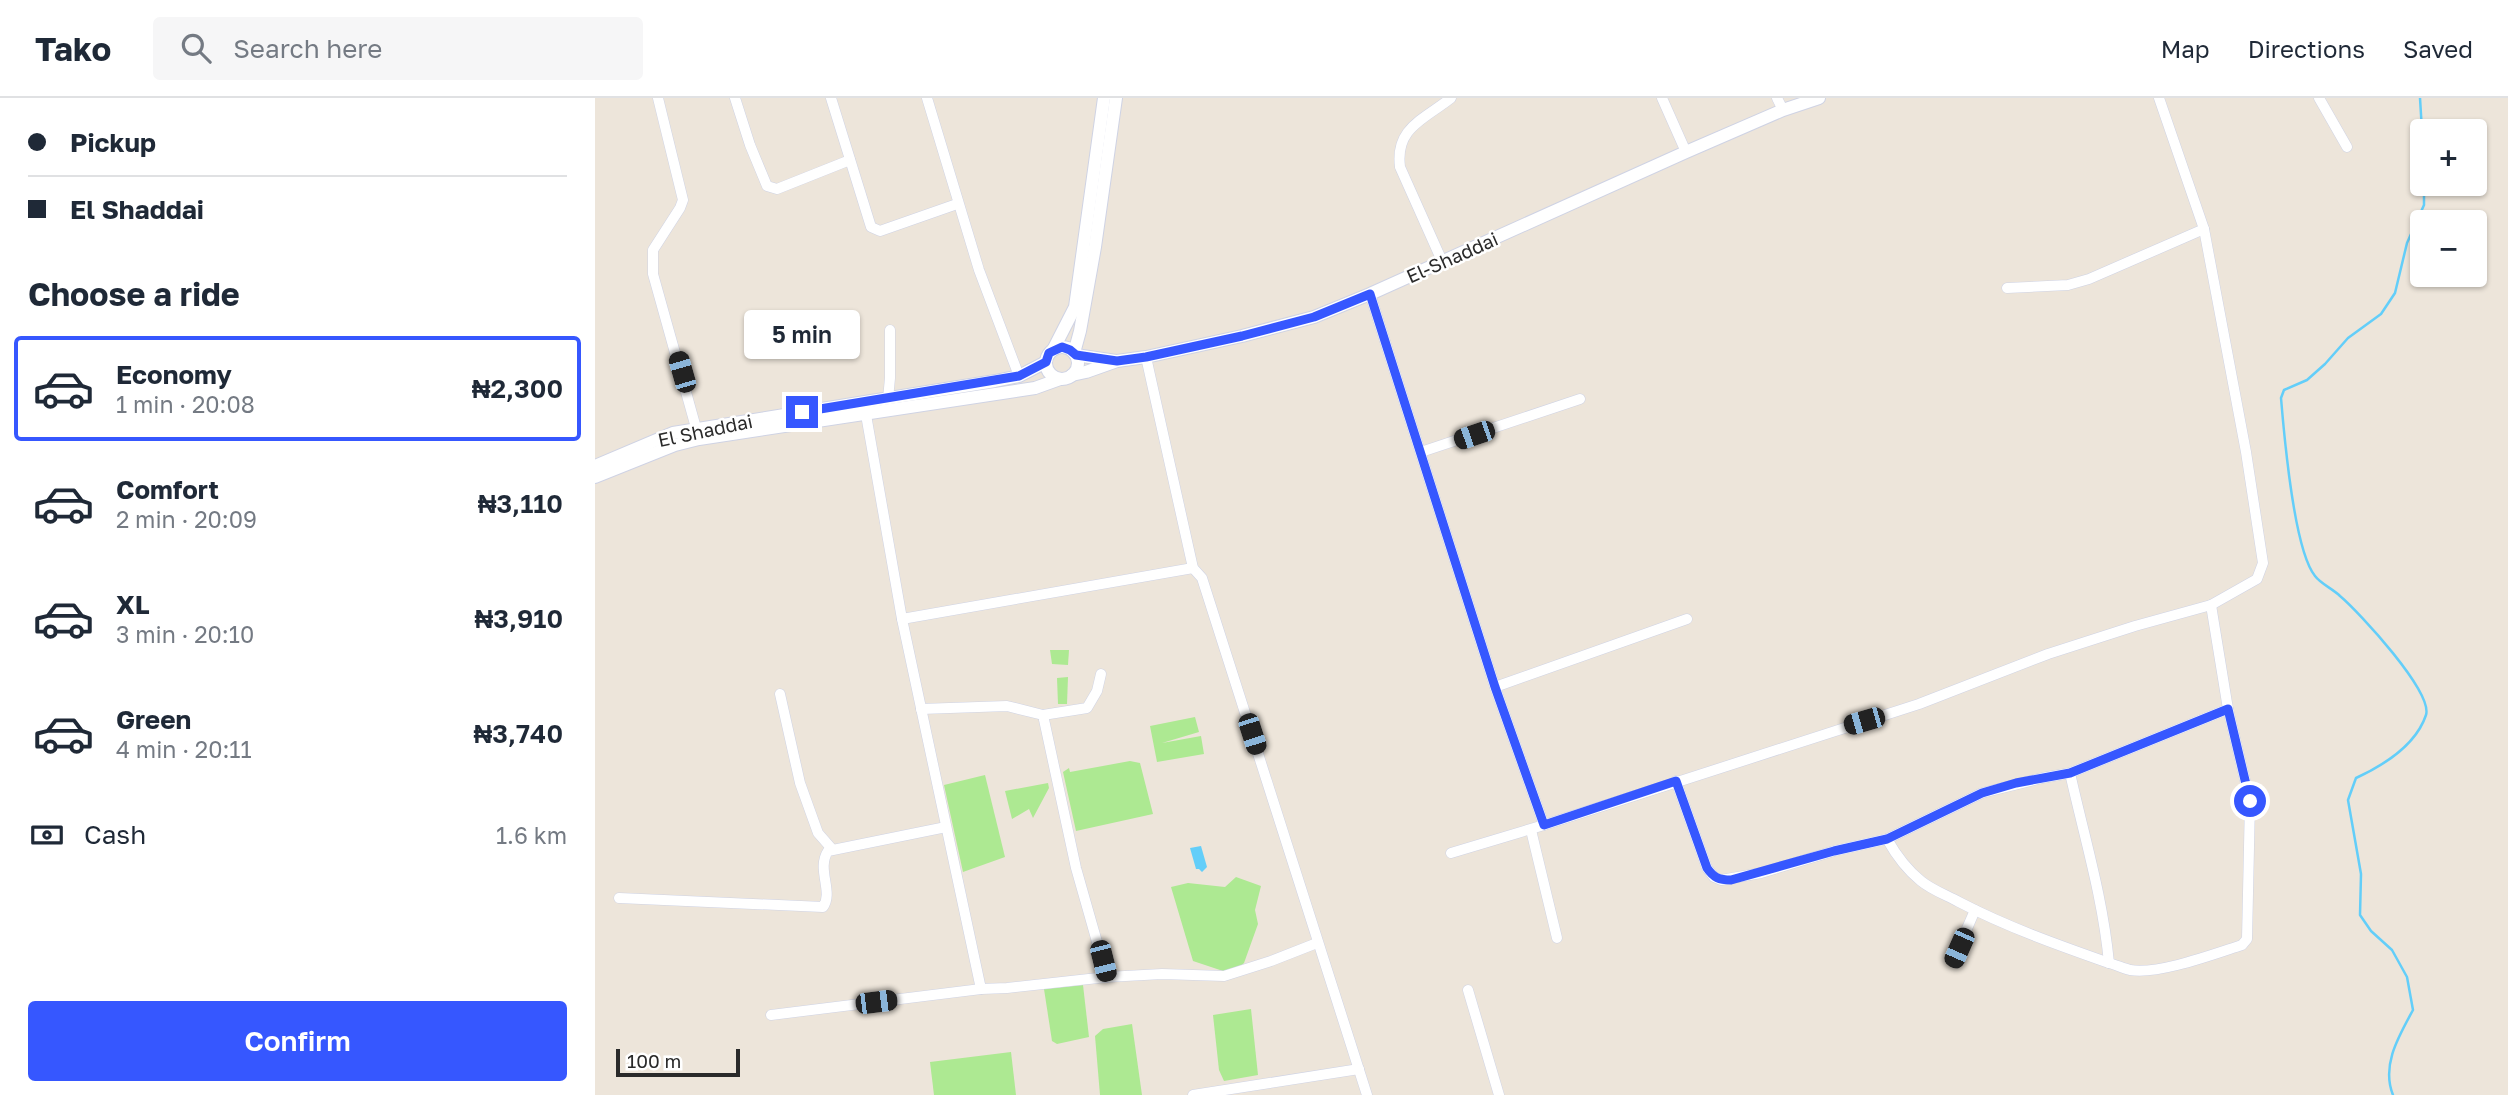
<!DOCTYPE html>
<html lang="en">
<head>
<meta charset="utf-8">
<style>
	body { margin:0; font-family:"Golos Text",sans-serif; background:#f6f6f7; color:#1f2937; height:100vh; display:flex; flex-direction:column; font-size:26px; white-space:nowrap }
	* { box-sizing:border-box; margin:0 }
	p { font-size:23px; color:#747a83 }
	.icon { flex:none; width:38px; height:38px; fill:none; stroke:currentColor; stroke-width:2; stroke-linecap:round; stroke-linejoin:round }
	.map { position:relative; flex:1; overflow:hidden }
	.sheet { display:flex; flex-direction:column; background:#fff; width:595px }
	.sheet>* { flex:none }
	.top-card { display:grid; align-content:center; height:154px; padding:0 28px; background:#fff }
	.controls { position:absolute; left:1815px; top:21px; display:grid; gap:14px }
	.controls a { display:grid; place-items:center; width:77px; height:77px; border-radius:7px; background:#fff; box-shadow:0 2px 5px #0004; font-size:35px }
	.scale { position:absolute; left:21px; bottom:18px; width:124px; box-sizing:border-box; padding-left:7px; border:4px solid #2a2a2a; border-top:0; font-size:19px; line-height:24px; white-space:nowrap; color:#2a2a2a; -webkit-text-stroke:5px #fff; paint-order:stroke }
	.end { position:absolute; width:32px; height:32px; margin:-16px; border:9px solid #3657ff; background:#fff; box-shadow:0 0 0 4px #fff }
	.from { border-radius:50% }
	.bubble { position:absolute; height:49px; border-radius:7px; background:#fff; box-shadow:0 2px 5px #0004; font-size:23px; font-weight:600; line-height:49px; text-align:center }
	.car { position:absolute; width:21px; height:42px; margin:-21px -10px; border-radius:9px; box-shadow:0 0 5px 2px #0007; background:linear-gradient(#222 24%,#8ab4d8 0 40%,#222 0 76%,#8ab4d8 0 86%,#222 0) }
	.top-card b { display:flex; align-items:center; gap:24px; height:66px; font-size:26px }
	.top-card b+b { border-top:2px solid #e0e1e3 }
	.top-card i { width:18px; height:18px; background:#1f2937 }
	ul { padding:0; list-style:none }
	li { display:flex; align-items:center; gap:21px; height:105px; margin:0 14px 10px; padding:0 14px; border:4px solid transparent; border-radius:7px }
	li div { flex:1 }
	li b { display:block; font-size:26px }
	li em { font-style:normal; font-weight:600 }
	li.selected { border-color:#3657ff }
	li>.icon { width:63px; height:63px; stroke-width:1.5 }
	h2 { padding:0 28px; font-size:32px; line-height:84px }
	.pay { display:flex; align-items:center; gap:18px; height:77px; padding:0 28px; font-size:26px }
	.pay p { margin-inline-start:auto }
	.cta { display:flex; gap:14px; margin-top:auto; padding:14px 28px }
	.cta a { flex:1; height:80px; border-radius:7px; background:#3657ff; color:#fff; font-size:28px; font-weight:600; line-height:80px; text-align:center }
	header { display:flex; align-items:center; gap:42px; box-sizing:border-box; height:98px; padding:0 35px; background:#fff; border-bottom:2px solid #e0e1e3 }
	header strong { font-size:33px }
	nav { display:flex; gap:38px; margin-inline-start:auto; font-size:24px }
	.search { width:490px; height:63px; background:#f6f6f7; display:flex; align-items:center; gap:18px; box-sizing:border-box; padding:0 24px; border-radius:7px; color:#747a83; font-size:26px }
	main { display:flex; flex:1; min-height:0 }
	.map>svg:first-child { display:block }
</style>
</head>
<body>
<header>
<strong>Tako</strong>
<div class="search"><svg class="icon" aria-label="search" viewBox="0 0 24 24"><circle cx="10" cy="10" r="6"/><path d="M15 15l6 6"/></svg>Search here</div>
<nav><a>Map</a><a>Directions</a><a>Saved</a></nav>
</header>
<main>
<section class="sheet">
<div class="top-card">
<b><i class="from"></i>Pickup</b>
<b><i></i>El Shaddai</b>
</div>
<h2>Choose a ride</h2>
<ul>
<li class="selected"><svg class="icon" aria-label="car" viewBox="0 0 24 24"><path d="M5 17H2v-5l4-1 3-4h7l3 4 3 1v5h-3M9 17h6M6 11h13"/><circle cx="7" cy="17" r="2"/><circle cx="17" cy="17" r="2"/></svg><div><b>Economy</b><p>1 min · 20:08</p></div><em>₦2,300</em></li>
<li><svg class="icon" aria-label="car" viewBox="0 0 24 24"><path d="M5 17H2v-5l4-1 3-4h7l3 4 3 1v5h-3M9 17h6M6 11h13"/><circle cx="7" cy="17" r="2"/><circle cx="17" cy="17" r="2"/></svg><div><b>Comfort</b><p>2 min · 20:09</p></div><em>₦3,110</em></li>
<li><svg class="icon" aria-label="car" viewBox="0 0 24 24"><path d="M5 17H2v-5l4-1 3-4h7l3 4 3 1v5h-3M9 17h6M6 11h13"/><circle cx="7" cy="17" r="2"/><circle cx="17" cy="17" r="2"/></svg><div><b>XL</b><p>3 min · 20:10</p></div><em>₦3,910</em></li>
<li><svg class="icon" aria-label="car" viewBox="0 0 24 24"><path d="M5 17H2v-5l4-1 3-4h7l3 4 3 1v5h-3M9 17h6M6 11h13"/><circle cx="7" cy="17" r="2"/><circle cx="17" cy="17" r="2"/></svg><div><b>Green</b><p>4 min · 20:11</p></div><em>₦3,740</em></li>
</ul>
<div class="pay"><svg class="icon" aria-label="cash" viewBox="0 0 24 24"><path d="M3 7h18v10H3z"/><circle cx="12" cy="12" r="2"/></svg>Cash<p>1.6 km</p></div>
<div class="cta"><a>Confirm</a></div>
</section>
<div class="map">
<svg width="1913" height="997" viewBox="0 0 1913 997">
	<rect width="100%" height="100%" fill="#ede5da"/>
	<g fill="#ade992">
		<polygon points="455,552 474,552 473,567 457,566"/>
		<polygon points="473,579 472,606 463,606 462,580"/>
		<polygon points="600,619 604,634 567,645 606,638 609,656 562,664 555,628"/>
		<polygon points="535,663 545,665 558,716 481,733 468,674 474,670 475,674"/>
		<polygon points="390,677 410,759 368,774 349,687"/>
		<polygon points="453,685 454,690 438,720 434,711 417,721 410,693"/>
		<polygon points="641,779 666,788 660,812 663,826 649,865 637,876 598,863 576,789 593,785 630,789"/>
		<polygon points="488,887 494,939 462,946 457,943 449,891"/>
		<polygon points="656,911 663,977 629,983 624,972 618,917"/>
		<polygon points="537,926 547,997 505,997 500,938 508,931"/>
		<polygon points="416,954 421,997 339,997 335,964"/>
	</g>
	<polygon fill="#63cef9" points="606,748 612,769 607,774 604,771 601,771 595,750"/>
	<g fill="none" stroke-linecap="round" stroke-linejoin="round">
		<g stroke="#63cef9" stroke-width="2.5">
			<polyline points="1825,0 1827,33"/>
			<path d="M 1798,997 C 1786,967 1804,938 1818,912 L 1812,879 L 1797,852 L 1776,833 L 1765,817 L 1766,776 L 1753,702 L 1761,680 C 1787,668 1821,647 1831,617 C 1838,594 1764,514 1745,498 C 1738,491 1726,486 1720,478 C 1699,452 1689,336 1686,300 L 1689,292 L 1712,282 L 1730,266 L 1753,240 L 1786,216 L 1800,195 L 1812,145 L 1829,107 L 1829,86"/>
		</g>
		<defs>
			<g id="minor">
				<polyline points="63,0 88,102 85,110 58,152 58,176 103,337"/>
				<polyline points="140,0 155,47 172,88 182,91 255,62"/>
				<polyline points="236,0 276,129 285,133 362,106"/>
				<polyline points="332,0 384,172 424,278"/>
				<polyline points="1067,0 1091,54"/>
				<polyline points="1182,0 1188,12"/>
				<polyline points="1724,0 1752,49"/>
				<path d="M 847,163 L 805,69 C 800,30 828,22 856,0"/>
				<polyline points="1412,190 1473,187 1494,181 1609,131"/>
				<polyline points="775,196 900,589 949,727 1324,606 1453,556 1540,528 1616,507 1662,481 1668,465 1651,354 1609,131 1564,0"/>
				<polyline points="551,259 598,470 607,480 772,997"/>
				<polyline points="293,301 295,280 295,232"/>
				<polyline points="270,311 307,521"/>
				<polyline points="826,354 985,301"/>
				<polyline points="598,470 307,521 386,891 412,890 512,879 567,876 629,878 676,863 722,845"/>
				<polyline points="900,589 1092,521"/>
				<polyline points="185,596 205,685 223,735 237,751"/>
				<polyline points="326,611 412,608 448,617 481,770 512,879"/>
				<polyline points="448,617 492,610 502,593 506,576"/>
				<path d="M 1475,675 C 1489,738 1508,800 1514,865 C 1521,867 1528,870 1535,872 C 1563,877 1619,856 1647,847 L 1652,841 L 1655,703 L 1633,611"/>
				<polyline points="1081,683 1112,770 1119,779 1126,782 1166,775 1239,753 1292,741 1387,695 1447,680 1475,675 1633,611 1616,507"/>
				<polyline points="936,732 962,840"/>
				<path d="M 1292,741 C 1301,757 1311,771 1326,783 C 1337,792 1351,797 1364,804 C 1412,829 1463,847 1514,865"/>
				<polyline points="856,755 949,727"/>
				<path d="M 24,800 L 228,809 C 239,794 221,771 233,753 L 351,729"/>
				<polyline points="1358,863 1380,812"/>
				<polyline points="873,892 904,997"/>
				<polyline points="176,917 386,891"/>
				<polyline points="598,997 764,971"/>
			</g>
			<g id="tertiary">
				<circle cx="467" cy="265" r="16"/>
				<polyline points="458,252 480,209 509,0"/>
				<polyline points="479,255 485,233 500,149 521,0"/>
				<polyline points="481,257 521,263"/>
				<polyline points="477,277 491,274 522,263 551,259 647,238 719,219 775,196 1091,54 1188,12 1224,0"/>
				<polyline points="0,368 78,335 400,283 424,278 451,264"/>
				<polyline points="0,379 80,347 104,341 440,290 465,281"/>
			</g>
		</defs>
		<use href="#minor" stroke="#cfd3e4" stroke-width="11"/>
		<use href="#tertiary" stroke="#cfd3e4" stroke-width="14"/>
		<use href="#minor" stroke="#fff" stroke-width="10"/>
		<use href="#tertiary" stroke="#fff" stroke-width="12"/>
	</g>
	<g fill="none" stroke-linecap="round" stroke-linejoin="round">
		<path stroke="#3657ff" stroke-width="9" d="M 207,314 L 424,278 L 451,264 L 454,255 L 467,249 L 475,252 L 481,257 L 522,263 L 551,259 L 647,238 L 719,219 L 775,196 L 900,589 L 949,727 L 1081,683 L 1112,770 C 1119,780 1124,782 1136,782 L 1239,753 L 1292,741 L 1387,695 L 1421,685 L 1475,675 L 1633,611 L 1655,703"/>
	</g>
	<g text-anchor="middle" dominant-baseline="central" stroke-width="5" stroke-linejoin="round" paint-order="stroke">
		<g font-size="19" fill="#2a2a2a" stroke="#fff">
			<text transform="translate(857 159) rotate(-24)">El-Shaddai</text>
			<text transform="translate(110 332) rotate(-12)">El Shaddai</text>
		</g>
	</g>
</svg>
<div class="controls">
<a>+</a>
<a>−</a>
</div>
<div class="scale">100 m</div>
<i class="end from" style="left:1655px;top:703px"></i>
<i class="end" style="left:207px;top:314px"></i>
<div class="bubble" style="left:149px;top:212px;width:116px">5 min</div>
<i class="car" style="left:87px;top:274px;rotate:344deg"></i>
<i class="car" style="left:879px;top:337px;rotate:251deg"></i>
<i class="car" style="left:1269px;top:623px;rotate:254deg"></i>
<i class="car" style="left:657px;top:636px;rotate:162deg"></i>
<i class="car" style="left:1364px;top:850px;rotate:204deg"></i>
<i class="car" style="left:508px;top:863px;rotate:166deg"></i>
<i class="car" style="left:281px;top:904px;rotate:83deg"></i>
</div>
</main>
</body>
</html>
